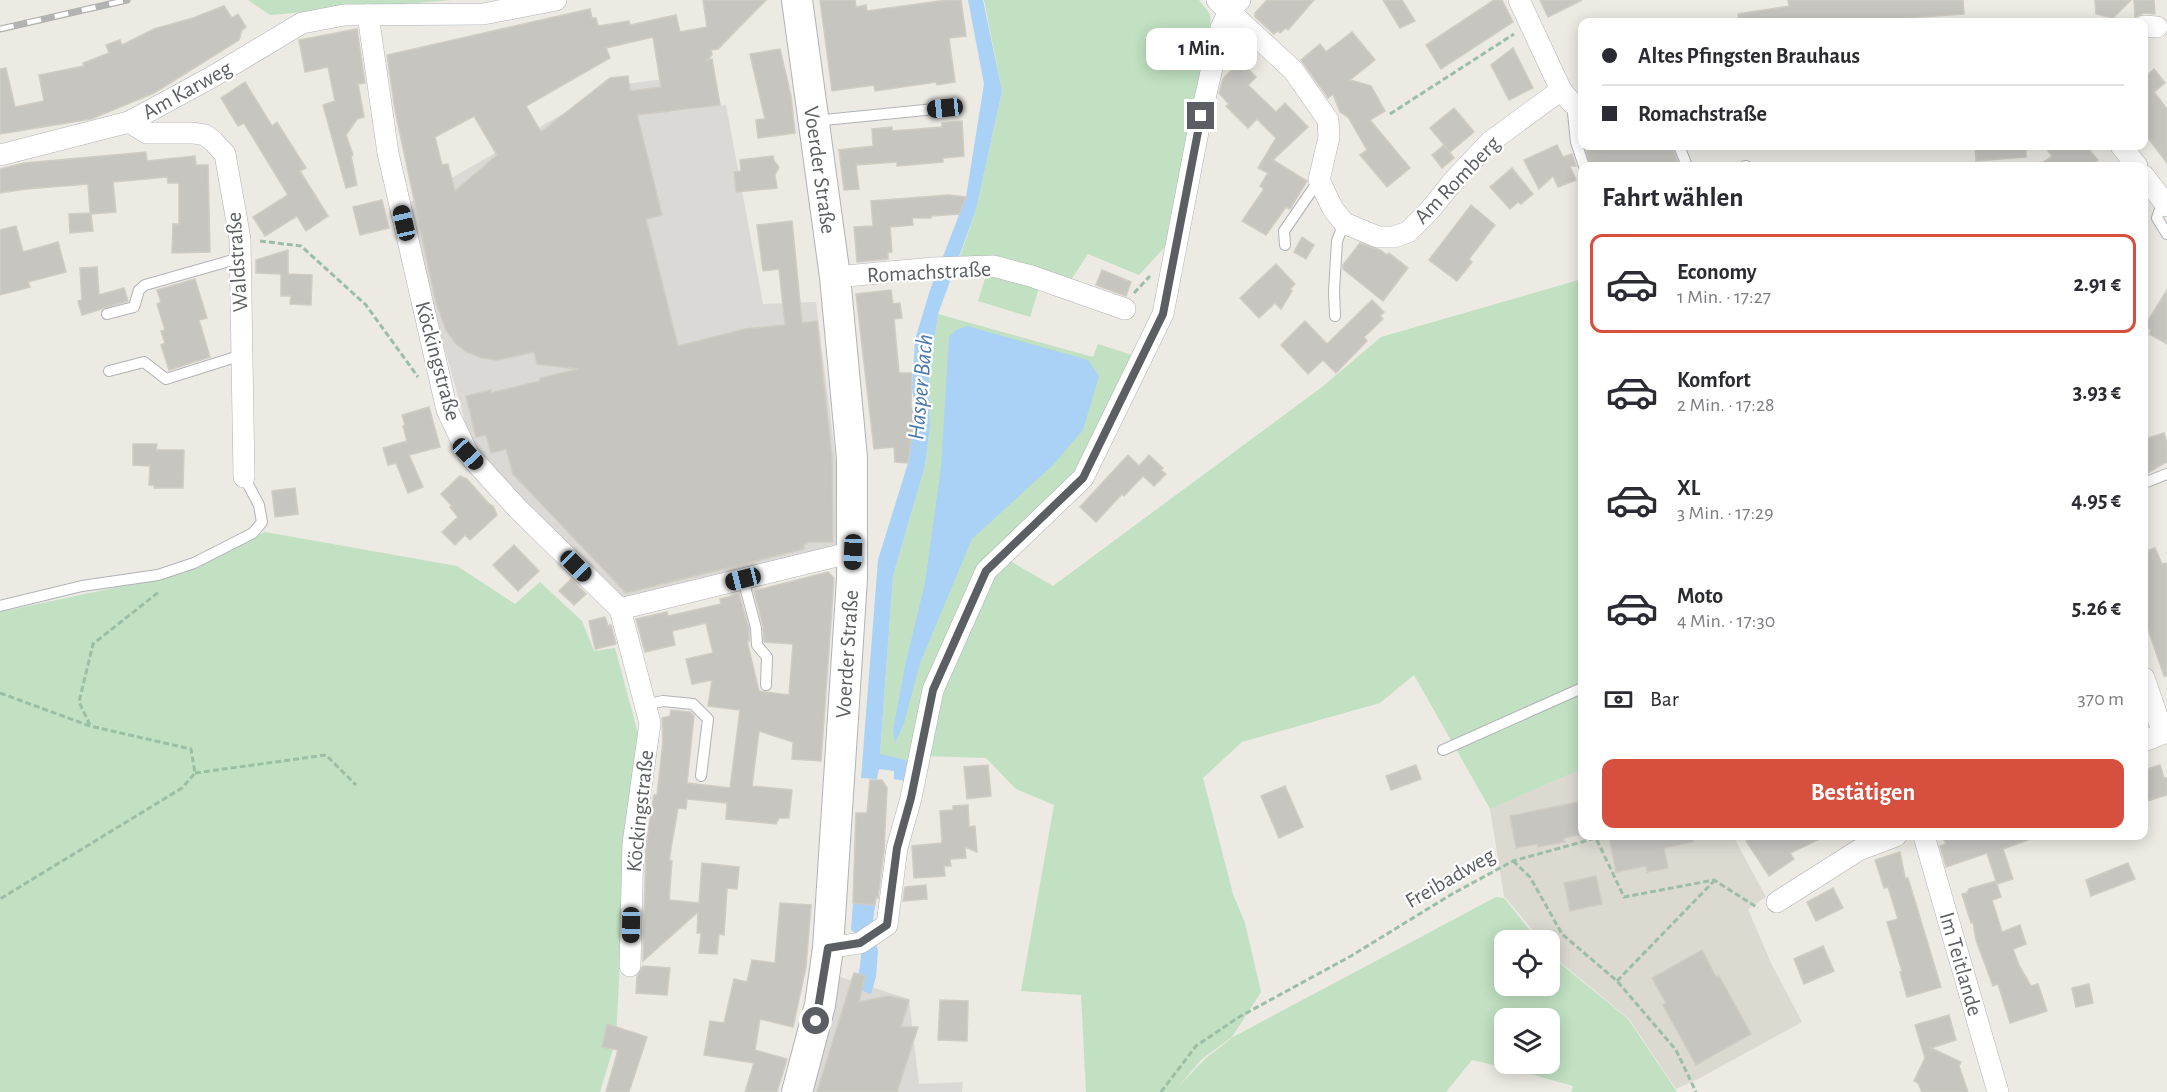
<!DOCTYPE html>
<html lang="de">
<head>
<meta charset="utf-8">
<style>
	body { margin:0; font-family:"Alegreya Sans",sans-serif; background:#f2f2f3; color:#2b2b33; height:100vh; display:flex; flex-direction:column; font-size:22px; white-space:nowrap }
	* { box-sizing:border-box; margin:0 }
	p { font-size:20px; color:#7c7c81 }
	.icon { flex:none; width:33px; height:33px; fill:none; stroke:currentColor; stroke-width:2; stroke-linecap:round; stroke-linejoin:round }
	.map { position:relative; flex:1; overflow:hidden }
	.side { position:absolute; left:1578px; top:162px; width:570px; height:678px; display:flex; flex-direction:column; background:#fff; border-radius:12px; box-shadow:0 3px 15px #0003 }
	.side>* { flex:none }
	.guide { position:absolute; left:1578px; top:18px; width:570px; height:132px; border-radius:12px; box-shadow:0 3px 15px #0003; display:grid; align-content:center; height:132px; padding:0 24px; background:#fff }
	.controls { position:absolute; left:1494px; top:930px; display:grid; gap:12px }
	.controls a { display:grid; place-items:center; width:66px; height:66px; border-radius:12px; background:#fff; box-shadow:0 3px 15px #0003; font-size:30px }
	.end { position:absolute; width:27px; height:27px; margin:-14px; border:8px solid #5b5e62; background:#fff; box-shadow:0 0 0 3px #fff }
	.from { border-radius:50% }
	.bubble { position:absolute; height:42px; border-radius:12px; background:#fff; box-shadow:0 3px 15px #0003; font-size:20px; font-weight:700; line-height:42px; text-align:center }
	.car { position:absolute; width:18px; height:36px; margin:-18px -9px; border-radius:8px; box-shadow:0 0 4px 2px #0007; background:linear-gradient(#222 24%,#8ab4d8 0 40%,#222 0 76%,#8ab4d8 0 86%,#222 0) }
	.guide b { display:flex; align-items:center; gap:21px; height:57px; font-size:22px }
	.guide b+b { border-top:2px solid #e1e1e2 }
	.guide i { width:15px; height:15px; background:#2b2b33 }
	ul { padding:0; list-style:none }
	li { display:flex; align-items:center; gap:18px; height:99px; margin:0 12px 9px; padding:0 12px; border:3px solid transparent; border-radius:12px }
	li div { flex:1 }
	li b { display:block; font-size:22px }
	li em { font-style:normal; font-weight:700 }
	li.selected { border-color:#d74f3e }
	li>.icon { width:54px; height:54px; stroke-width:1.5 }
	h2 { padding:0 24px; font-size:27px; line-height:72px }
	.pay { display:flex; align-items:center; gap:15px; height:66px; padding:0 24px; font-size:22px }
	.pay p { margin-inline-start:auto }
	.cta { display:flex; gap:12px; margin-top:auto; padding:12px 24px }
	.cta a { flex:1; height:69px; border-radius:12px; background:#d74f3e; color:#fff; font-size:24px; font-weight:700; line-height:69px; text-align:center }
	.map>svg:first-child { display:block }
</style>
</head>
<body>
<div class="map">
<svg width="2167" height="1092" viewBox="0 0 2167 1092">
	<rect width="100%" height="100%" fill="#eceae3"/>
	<g fill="#dbd9d5">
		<polygon points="664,79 671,112 726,105 763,304 816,302 839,485 843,548 622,599 473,451 415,241 410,202 611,86"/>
		<polygon points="834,975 909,999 919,1084 963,1082 962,1092 802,1092"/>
	</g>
	<polygon fill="#dcd9d1" points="1582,769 1582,836 1733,836 1766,897 1748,909 1771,963 1802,1022 1698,1079 1676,1089 1629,1019 1553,956 1550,951 1550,940 1541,940 1504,896 1490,809"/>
	<g fill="#c1e1c2">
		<polygon points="248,0 452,0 270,15"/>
		<polygon points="984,0 1199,0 1210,14 1211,31 1173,238 1139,275 1088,254 1069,283 957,265 976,210 1002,91"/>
		<polygon points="988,269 1040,285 1030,317 978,301"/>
		<polygon points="1582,279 1582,769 1490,809 1414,675 1380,703 1242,742 1203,778 1233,894 1245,923 1261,992 1232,1037 1202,1059 1178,1087 1205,1059 1233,1037 1496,897 1504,898 1538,940 1504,940 1504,986 1550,986 1550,955 1628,1019 1677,1092 1571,1092 1573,1086 1520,1071 1521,1064 1550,1064 1550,1018 1504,1018 1504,1064 1511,1064 1510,1069 1472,1060 1446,1092 1086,1092 1081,995 1021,991 1054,805 1016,789 986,758 924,756 953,651 1005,558 1053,586 1322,387 1381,337"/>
		<polygon points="938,314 1093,357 1098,344 1132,355 1080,473 993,559 910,761 880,755 893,576 925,466 930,428 929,379"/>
		<polygon points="265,532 457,566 515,604 540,582 582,621 594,651 615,648 640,741 626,845 616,1039 600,1092 0,1092 0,612 184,573"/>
	</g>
	<g fill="#a9d2f6">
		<polygon points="968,0 983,0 1002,91 976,210 938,314 929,379 930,428 925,466 893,576 880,754 910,761 906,781 894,779 894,771 879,769 877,779 861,778 878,560 908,463 915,408 912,388 915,340 930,290 966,197 984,84"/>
		<polygon points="967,326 1088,360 1099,376 1083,430 1053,465 972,539 920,663 904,723 895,743 893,730 905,666 925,583 941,467 949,337 956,330"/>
		<path d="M 853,903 L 875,905 L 872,929 L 878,951 L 876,977 L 871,994 L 855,988 C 860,971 862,956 861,938 L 851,930 Z"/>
	</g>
	<g fill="#c7c5c0" stroke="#d0ccc2" stroke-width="1.5" fill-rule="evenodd">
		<path d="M 703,0 L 766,0 L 718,49 L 711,50 L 712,55 L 707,60 L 712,59 L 720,105 L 637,115 L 662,215 L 646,219 L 678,346 L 745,329 L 785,325 L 779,269 L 763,271 L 757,225 L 792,221 L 802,323 L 817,321 L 832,457 L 833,542 L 807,542 L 807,544 L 804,544 L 804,549 L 626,593 L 513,474 L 506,449 L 491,453 L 486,435 L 476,437 L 466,396 L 491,390 L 491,393 L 540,381 L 540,378 L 578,369 L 537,364 L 534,352 L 497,360 L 482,358 L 467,352 L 455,343 L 446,330 L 436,303 L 395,110 L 387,55 L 590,9 L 592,18 L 596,18 L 598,26 L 629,21 L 630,25 L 676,15 L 680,32 L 707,27 ZM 653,37 L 661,87 L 630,91 L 628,76 L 610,78 L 541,132 L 526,106 L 610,58 L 606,48 ZM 474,116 L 497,155 L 455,191 L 448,164 L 442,165 L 435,137 Z"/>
		<polygon points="820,0 855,0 856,7 866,5 867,11 947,0 961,0 966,36 949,38 955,82 937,85 936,82 875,91 874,85 832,91"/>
		<polygon points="1267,0 1314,0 1288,30 1286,28 1280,33 1278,31 1274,34 1255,17 1255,13"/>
		<polygon points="1383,0 1402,0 1415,21 1400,28"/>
		<polygon points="1494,0 1502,0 1513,22 1441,69 1426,45"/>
		<polygon points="1540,0 1582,0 1548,17"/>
		<polygon points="1788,0 1963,0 1964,14 1906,18 1880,22 1739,22 1738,14 1789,6"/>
		<polygon points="2095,0 2131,0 2113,18 2096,14"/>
		<polygon points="2134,0 2154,0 2155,14 2144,13 2135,17"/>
		<polygon points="224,6 232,18 238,14 246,27 242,30 239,40 154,93 91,119 0,134 0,69 6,68 15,107 44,101 39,75 84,66 83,63 109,53 106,45 120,40 122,45 154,29 193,18"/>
		<polygon points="357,29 365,83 358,84 364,117 357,119 346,135 353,155 351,156 357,185 346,188 323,105 335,101 328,67 305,72 299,40"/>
		<polygon points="1352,32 1375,60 1350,80 1371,86 1385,111 1370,120 1410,168 1387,187 1360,155 1367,150 1348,117 1340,112 1333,94 1328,98 1301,60 1320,44 1326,52"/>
		<polygon points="1513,48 1533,88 1509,100 1491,65"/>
		<polygon points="780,49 791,96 795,133 758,138 756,120 765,119 750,54"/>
		<polygon points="1240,61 1256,77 1248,85 1276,112 1285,103 1308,127 1273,160 1307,181 1290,209 1286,207 1266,235 1242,221 1264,189 1260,186 1268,173 1258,168 1276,138 1257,119 1248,128 1226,106 1229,104 1219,93 1223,79"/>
		<polygon points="2154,69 2165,83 2154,92 2167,109 2167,163 2144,133 2144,78"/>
		<polygon points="245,82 272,126 277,122 306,168 300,171 328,216 306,231 297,216 265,236 253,217 288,195 244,123 238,126 221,98"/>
		<polygon points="1454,108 1474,132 1450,152 1430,128"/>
		<polygon points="962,121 964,156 943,158 943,162 897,166 897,162 856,165 859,189 844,190 839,150 873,146 872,129 892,127 892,131 918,129 942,127 942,123"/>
		<polygon points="1444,145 1454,158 1442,168 1432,155"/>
		<polygon points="1557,145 1563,157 1572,154 1576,166 1570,166 1576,180 1558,187 1553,176 1539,189 1524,160"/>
		<polygon points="1598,146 1672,146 1679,166 1591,166 1586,150"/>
		<polygon points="1975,146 2026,146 2026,157 1976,161"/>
		<polygon points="2044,146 2086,146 2098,160 2089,166 2038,166 2052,156"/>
		<polygon points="146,152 147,161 195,156 196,165 208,165 210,252 172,253 173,224 179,224 179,183 168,183 167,177 113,182 116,212 91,214 93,231 70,233 69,214 90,213 88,184 26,189 0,193 0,169 24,163"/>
		<polygon points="773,156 774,161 779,167 775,175 777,188 736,192 734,172 741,171 740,160"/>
		<polygon points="1512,168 1533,194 1521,204 1518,202 1510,209 1490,187"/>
		<polygon points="948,195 966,197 959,214 931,216 931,218 912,218 913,225 890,227 892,252 888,252 888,259 857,262 854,227 873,226 871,201"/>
		<polygon points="382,200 389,228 360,235 353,207"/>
		<polygon points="1471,205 1495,225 1469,259 1472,262 1457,281 1429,260"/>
		<polygon points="16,226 23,252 58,242 66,272 28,282 30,287 0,295 0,230"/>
		<polygon points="1302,237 1314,245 1306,259 1294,252"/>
		<polygon points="1360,243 1380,250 1387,255 1389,253 1408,268 1383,301 1343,269 1343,265"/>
		<polygon points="288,250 288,274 312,275 311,305 290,304 291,296 281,296 281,274 256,273 256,260"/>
		<polygon points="1276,264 1295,284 1290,289 1292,291 1281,309 1275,303 1259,318 1240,298"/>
		<polygon points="97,267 99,295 124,288 128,301 82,315 78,301 82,300 80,268"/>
		<polygon points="1102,270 1131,282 1126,296 1096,285"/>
		<polygon points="195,279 207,318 199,320 210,357 169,370 161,345 165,343 161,331 165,330 157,304 161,302 157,290"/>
		<polygon points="891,290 893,304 900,303 902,318 894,319 899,373 912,373 911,408 915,408 908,463 895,462 894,447 874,449 856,294"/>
		<polygon points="2167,290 2167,344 2149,334 2151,330 2144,327"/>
		<polygon points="1372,300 1384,312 1380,316 1383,319 1364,337 1367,341 1336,373 1323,360 1308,374 1281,345 1305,321 1327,344"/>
		<polygon points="429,407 440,447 409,455 423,487 408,493 396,463 388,465 383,448 407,441 403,426 405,425 402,415"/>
		<polygon points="2164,433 2167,442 2167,462 2144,475 2144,439"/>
		<polygon points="133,444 157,444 156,450 184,450 183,488 154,488 154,485 149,485 150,466 133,465"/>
		<polygon points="1128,455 1139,466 1149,455 1163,468 1161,470 1166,474 1154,486 1143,476 1124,496 1122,494 1096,522 1080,507"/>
		<polygon points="460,476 467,479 489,504 493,506 497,515 470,540 465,535 455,545 442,532 458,517 450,507 452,506 441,494"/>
		<polygon points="295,488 298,514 275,517 272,491"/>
		<polygon points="514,545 539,571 518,591 493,565"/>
		<polygon points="2155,548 2162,564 2167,563 2167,676 2164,676 2148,629 2144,631 2144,552"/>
		<polygon points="828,572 834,578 821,761 792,759 793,742 759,731 752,786 792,790 789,818 779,818 776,824 726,819 727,803 687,799 686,809 678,808 669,860 672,861 669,900 699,903 702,863 739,867 737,889 727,888 724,935 719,934 717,954 699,953 701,933 697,933 698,912 643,961 646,845 654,795 657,795 663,742 662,718 670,716 671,710 690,712 694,716 687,783 730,788 740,710 708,706 712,680 692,684 686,659 713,653 706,623 672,631 675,645 645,652 636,619 667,612 668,616 721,604 720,599 739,594 749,629 749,641 747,641 759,691 789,695 793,644 764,642 763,626 754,591"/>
		<polygon points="571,579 586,594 574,605 559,591"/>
		<polygon points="605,617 608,626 611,625 616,644 595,649 589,621"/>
		<polygon points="988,765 991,796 967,799 964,767"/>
		<polygon points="1416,765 1421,779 1391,790 1386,776"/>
		<polygon points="2160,765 2164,778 2167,778 2167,795 2144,802 2144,770"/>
		<polygon points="870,780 882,780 887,788 884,851 878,898 876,897 875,905 853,903 856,813 867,813"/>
		<polygon points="1285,786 1303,827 1279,838 1261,796"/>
		<polygon points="1578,802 1582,834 1564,838 1565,842 1538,847 1537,844 1516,848 1510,816"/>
		<polygon points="968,805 969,827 975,826 977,852 965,847 966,858 950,859 951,866 944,866 945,876 914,878 912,846 942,843 940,811 953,810 953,806"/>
		<polygon points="1609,836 1692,836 1693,842 1664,848 1668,868 1647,872 1646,866 1616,872"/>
		<polygon points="1754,836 1826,836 1790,853 1794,859 1769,876 1746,841"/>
		<polygon points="1955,836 2036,836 2036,837 2003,849 2013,879 1997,884 1987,853 1946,867 1940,846 1946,844 1944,840"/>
		<polygon points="1900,852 1905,878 1908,878 1941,987 1907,997 1900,972 1902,971 1887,922 1898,919 1888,887 1884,888 1875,860"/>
		<polygon points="2128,863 2135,879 2091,896 2086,880"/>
		<polygon points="1596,876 1602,904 1570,911 1564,883"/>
		<polygon points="1996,881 2001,897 1992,900 2002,932 2020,925 2026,944 2013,949 2019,965 2031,986 2038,984 2047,1011 2010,1023 1998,984 1993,986 1976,940 1973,922 1971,923 1962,894 1967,893 1969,889"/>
		<polygon points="926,885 927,899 903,901 905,887"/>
		<polygon points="1833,888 1843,908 1816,921 1807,902"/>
		<polygon points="780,903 811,905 806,967 793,1027 760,1019 755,1050 787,1059 777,1092 745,1092 754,1063 704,1055 710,1021 724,1023 734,979 747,982 752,960 775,963"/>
		<polygon points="1823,946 1834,971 1804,984 1794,959"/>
		<polygon points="1702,950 1716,977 1719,976 1751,1034 1696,1065 1663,1005 1666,1003 1652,978"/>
		<polygon points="643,966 670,968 667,995 636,993 637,977"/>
		<polygon points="854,973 865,976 859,1002 888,996 909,1000 901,1027 918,1027 897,1092 817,1092"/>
		<polygon points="2089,984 2093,1003 2076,1007 2072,988"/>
		<polygon points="940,1000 968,1001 967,1041 938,1040"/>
		<polygon points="1949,1015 1956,1040 1931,1048 1961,1062 1959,1066 1968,1092 1922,1092 1918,1083 1914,1081 1925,1058 1915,1025"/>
		<polygon points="607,1024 647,1037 629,1092 606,1092 618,1050 602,1047"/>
	</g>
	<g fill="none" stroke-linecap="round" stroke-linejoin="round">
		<defs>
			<g id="lane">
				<polyline points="1572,103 1576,142 1584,166"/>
				<polyline points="814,121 945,108"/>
				<polyline points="1679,146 1687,166"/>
				<polyline points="1745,166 1746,166"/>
				<polyline points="2163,201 2157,218 2167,234"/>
				<polyline points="1285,245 1284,231 1319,180"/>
				<polyline points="107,314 134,307 139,290 145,285 240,258"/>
				<polyline points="1335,316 1334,291 1337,241 1344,223"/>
				<polyline points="109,371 144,362 166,379 242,355"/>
				<polyline points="2144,483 2167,474"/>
				<polyline points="743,579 756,628 757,645 767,657 766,685"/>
				<polyline points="0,606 82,586 158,575 194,563 253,533 262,522 259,505 244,477"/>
				<polyline points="645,705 663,701 693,704 708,719 701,776"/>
				<polyline points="1443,750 1582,688"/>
			</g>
			<g id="street">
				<polyline points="1217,0 1293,70 1328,120 1329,137 1319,180 1333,209 1344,223 1378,237 1394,237 1408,232 1429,211 1456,178 1490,142 1561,90"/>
				<polyline points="1519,0 1561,90 1572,103 1582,105"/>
				<polyline points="368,15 388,153 447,410 468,454 517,508 620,609 650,723 633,844 630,966"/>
				<polyline points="2144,26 2157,27"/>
				<polyline points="129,122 147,133 193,133 205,135 213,141 225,154 240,239 244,477"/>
				<polyline points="2121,146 2137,166"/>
				<polyline points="0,155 129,122 212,77 302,23 344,15 483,14 556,0"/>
				<polyline points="2144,176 2167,206"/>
				<polyline points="835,277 933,268 993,266 1031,276 1125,309"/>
				<polyline points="620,609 853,552"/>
				<polyline points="2144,678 2163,733"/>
				<polyline points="2144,741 2167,732"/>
				<polyline points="1924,836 1998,1092"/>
				<polyline points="1777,902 1859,850 1896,836"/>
				<polyline points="828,948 860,943 887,925 897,848 911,798 933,690 986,571 1083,478 1163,314 1201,116 1221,28 1229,11 1240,0"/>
			</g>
			<g id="secondary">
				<path id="s1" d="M 797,1092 L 820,1005 L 828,948 L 852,579 L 852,458 L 835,277 L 797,0"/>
			</g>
		</defs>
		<use href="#lane" stroke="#b0b3b7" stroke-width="12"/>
		<use href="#street" stroke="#b0b3b7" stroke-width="22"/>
		<use href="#secondary" stroke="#afb2b6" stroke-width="32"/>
		<g stroke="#9abfa6" stroke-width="3" stroke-dasharray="6 3" stroke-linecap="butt">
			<polyline points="1390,114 1514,34"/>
			<polyline points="260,241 301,246 366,305 418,377"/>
			<polyline points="1134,293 1150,276"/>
			<polyline points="0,693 90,726 191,749 195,773 182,788 0,899"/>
			<polyline points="90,725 79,702 93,644 160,591"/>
			<polyline points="195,773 326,755 356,785"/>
			<polyline points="1513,861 1530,877 1562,934 1617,981 1676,1050 1696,1092"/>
			<polyline points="1617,981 1714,881"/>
			<polyline points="1161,1092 1196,1046 1239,1017 1351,956 1452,894 1513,861 1596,838 1624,897 1714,880 1758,908"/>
		</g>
		<use href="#lane" stroke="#fff" stroke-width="10"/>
		<use href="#street" stroke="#fff" stroke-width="21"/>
		<use href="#secondary" stroke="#fff" stroke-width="30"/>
		<defs>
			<polyline id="rail" points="0,29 127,0"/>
		</defs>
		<use href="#rail" stroke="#b1b2b2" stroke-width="7"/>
		<use href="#rail" stroke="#fff" stroke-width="4.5" stroke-dasharray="14" stroke-linecap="butt"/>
	</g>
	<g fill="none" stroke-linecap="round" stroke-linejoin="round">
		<polyline stroke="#5b5e62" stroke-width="8" points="816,1021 828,948 860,943 887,925 897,848 911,798 933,690 986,571 1083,478 1163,314 1201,116"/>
	</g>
	<g text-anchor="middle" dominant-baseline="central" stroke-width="4.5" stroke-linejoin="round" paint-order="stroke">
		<g font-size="22" fill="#5b5e62" stroke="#fff">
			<text transform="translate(187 90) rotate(-29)">Am Karweg</text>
			<text transform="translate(820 170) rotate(82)">Voerder Straße</text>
			<text transform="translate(1457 180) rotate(-46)">Am Romberg</text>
			<text transform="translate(237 262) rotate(-94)">Waldstraße</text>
			<text transform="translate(929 272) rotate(-3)">Romachstraße</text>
			<text transform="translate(438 361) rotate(75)">Köckingstraße</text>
			<text stroke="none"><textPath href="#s1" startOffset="442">Voerder Straße</textPath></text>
			<text transform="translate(640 811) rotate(-84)">Köckingstraße</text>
			<text transform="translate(1450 878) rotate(-30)">Freibadweg</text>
			<text transform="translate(1961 964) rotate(74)">Im Teitlande</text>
		</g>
		<g font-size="24" font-style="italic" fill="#4c79ae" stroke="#fff">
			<text transform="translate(921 387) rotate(-85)">Hasper Bach</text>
		</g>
	</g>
</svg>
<div class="controls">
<a><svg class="icon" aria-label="locate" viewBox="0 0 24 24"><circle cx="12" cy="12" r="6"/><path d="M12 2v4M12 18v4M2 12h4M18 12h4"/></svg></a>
<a><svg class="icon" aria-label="layers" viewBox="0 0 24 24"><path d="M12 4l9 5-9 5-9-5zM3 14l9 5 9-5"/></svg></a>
</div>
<i class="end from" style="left:816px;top:1021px"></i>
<i class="end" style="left:1201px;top:116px"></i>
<div class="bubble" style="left:1146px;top:28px;width:111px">1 Min.</div>
<i class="car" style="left:945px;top:108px;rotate:264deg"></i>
<i class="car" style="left:404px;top:223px;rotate:347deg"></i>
<i class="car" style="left:468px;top:454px;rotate:137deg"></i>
<i class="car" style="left:853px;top:552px;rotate:182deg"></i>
<i class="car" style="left:576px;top:566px;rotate:135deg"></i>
<i class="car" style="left:743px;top:579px;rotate:256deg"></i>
<i class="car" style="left:631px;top:925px;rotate:181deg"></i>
<div class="guide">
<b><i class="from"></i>Altes Pfingsten Brauhaus</b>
<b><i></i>Romachstraße</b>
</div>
<section class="side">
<h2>Fahrt wählen</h2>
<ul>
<li class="selected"><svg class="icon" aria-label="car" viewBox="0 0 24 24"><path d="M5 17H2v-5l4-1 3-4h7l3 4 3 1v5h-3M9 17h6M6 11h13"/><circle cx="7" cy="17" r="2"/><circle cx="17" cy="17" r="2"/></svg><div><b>Economy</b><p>1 Min. · 17:27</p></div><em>2.91 €</em></li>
<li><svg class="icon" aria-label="car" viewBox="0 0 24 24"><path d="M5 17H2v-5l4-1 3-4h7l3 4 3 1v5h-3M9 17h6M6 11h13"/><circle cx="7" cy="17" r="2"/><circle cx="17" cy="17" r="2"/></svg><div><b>Komfort</b><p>2 Min. · 17:28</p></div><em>3.93 €</em></li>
<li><svg class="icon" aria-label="car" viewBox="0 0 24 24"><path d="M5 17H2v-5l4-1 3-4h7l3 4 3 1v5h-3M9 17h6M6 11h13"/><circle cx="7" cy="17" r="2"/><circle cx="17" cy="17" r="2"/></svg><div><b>XL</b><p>3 Min. · 17:29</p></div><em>4.95 €</em></li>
<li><svg class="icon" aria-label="car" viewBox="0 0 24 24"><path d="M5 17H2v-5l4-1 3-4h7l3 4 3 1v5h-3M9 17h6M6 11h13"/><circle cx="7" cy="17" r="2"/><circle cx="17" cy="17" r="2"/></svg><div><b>Moto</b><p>4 Min. · 17:30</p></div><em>5.26 €</em></li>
</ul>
<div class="pay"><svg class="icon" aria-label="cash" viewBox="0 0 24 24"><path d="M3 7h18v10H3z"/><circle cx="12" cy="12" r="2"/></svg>Bar<p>370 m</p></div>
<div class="cta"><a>Bestätigen</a></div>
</section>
</div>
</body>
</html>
